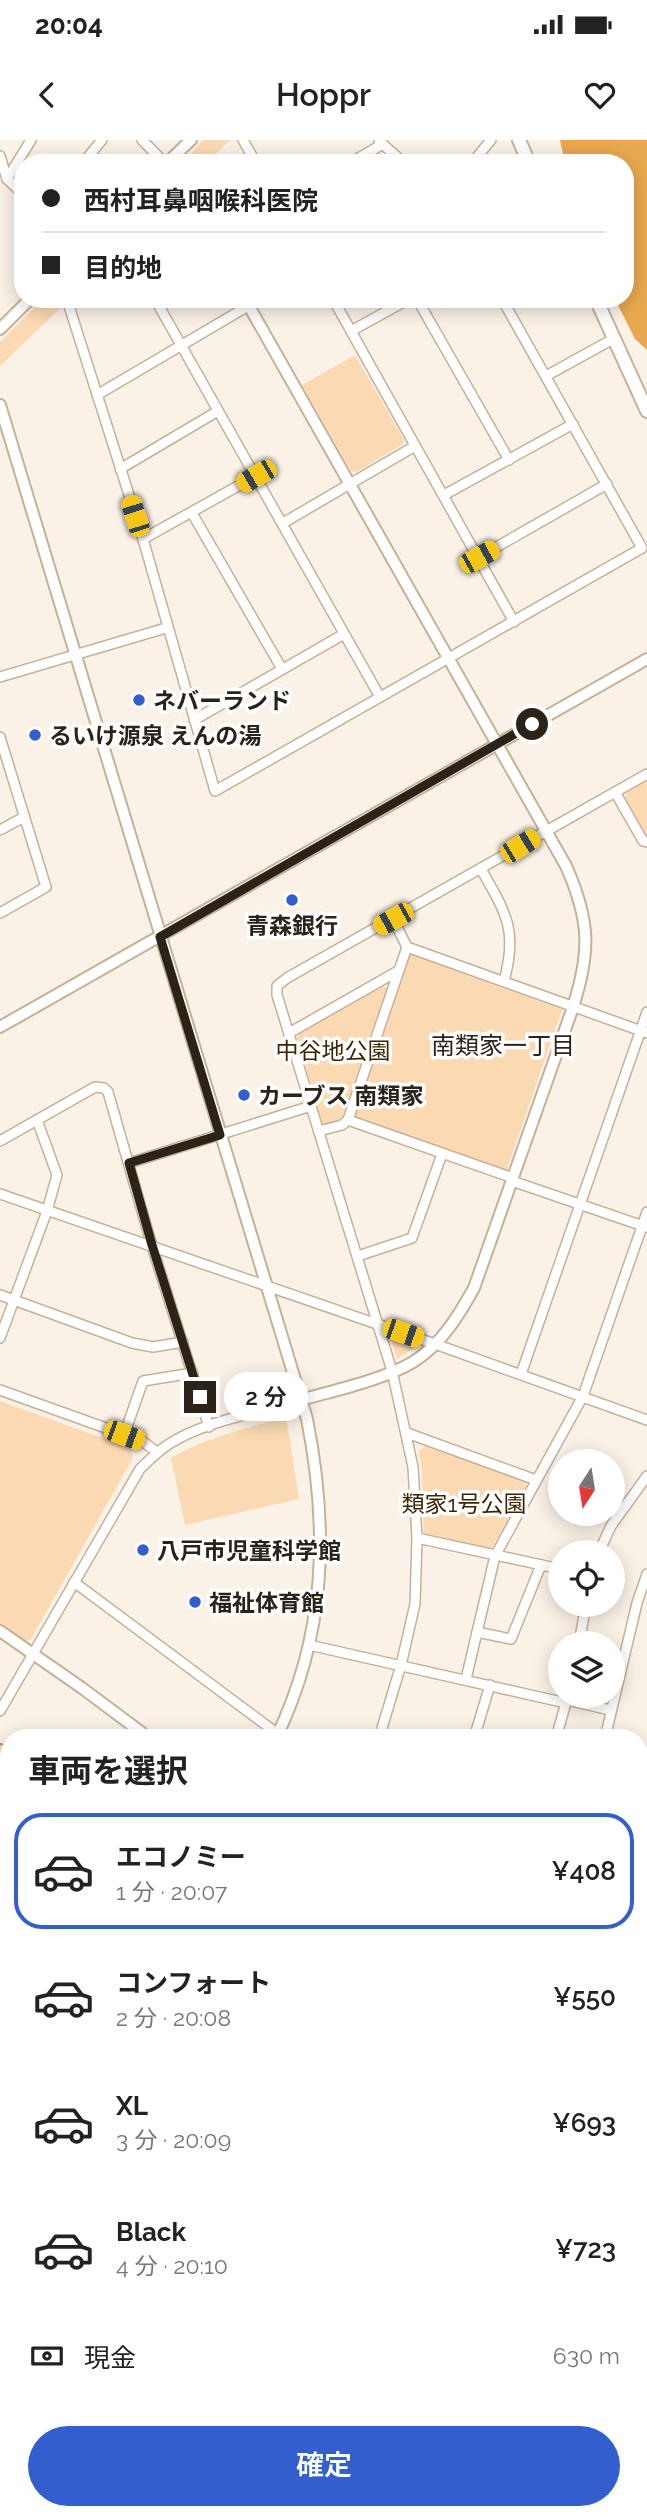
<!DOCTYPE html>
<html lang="ja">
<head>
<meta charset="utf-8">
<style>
	body { margin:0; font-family:Raleway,"Noto Sans JP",sans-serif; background:#f6f6f6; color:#222; height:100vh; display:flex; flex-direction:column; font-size:26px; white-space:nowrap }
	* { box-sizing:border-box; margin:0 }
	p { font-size:23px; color:#767676 }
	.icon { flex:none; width:38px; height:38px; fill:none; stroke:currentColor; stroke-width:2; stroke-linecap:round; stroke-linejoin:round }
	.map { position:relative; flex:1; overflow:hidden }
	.sheet { position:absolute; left:0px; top:1589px; width:648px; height:791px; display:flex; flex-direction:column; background:#fff; border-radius:28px 28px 0 0; box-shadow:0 4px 18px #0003 }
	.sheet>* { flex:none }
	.top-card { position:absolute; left:14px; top:14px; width:620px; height:154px; border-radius:28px; box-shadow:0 4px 18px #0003; display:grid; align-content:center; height:154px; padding:0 28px; background:#fff }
	.needle { width:46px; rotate:192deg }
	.fabs { position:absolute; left:548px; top:1309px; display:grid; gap:14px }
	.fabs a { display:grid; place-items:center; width:77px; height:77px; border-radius:50%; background:#fff; box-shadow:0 4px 18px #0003; font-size:35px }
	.end { position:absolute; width:32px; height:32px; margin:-16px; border:9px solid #2b2218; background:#fff; box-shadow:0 0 0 4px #fff }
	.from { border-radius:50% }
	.bubble { position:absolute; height:49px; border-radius:24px; background:#fff; box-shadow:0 4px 18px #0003; font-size:23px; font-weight:600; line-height:49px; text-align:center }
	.car { position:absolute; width:21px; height:42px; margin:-21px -10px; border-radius:9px; box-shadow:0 0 5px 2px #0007; background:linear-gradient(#f5c518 24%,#345 0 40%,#f5c518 0 76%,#345 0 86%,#f5c518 0) }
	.top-card b { display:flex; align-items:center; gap:24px; height:66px; font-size:26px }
	.top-card b+b { border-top:2px solid #e0e0e0 }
	.top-card i { width:18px; height:18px; background:#222 }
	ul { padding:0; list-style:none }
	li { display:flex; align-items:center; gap:21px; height:116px; margin:0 14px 10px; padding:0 14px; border:4px solid transparent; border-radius:28px }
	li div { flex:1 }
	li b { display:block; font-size:26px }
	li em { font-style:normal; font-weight:600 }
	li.current { border-color:#335ece }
	li>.icon { width:63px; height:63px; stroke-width:1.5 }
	h2 { padding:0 28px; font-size:32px; line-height:84px }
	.pay { display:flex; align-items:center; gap:18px; height:77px; padding:0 28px; font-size:26px }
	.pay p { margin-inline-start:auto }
	.cta { display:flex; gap:14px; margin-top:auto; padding:14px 28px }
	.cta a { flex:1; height:80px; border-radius:42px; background:#335ece; color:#fff; font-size:28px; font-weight:600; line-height:80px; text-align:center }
	.status { display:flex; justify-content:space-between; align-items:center; height:49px; padding:0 35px; background:#fff; direction:ltr }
	.status svg { height:19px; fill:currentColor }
	header { display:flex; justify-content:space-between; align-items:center; height:91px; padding:0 28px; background:#fff; font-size:32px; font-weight:600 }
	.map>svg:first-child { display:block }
</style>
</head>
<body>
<div class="status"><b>20:04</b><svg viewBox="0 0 49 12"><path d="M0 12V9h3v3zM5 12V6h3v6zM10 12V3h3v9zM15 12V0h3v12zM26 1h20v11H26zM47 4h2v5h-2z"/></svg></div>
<header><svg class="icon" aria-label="back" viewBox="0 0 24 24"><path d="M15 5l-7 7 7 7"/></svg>Hoppr<svg class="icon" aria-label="heart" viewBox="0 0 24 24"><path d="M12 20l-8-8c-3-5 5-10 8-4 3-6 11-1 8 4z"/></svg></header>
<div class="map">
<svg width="647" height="2380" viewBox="0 0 647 2380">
	<rect width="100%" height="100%" fill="#fbf2e7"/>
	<g fill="#fbdab3">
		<polygon points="203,0 230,0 206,23 183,23"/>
		<polygon points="43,159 70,159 0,226 0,202"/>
		<polygon points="355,215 404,300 403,304 356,332 351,331 302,245"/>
		<polygon points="647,641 647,697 625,659 626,653"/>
		<polygon points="409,812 563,867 506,1032 352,977"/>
		<polygon points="383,846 388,849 343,977 341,981 326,985 322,982 297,898 300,892"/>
		<polygon points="389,1194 419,1205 397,1219"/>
		<polygon points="0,1261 130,1308 133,1318 31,1499 24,1502 0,1486"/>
		<path d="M 281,1278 L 287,1282 L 299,1359 L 185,1385 L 171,1318 C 205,1298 244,1289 281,1278 Z"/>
		<polygon points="424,1306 523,1340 527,1348 492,1407 487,1410 428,1397 424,1393 422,1330 419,1311"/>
	</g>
	<polygon fill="#e8a84f" points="560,0 647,0 647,210 635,199 615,159 625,159 625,23 565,23"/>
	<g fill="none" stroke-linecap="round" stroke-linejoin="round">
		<defs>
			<g id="minor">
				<polyline points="142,0 165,23"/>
				<polyline points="243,0 256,23"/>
				<polyline points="379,1 404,23"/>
				<polyline points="0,16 7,39 23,54"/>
				<polyline points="83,23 102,0"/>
				<polyline points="350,23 383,4"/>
				<polyline points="472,23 491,0"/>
				<polyline points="7,39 31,0"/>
				<polyline points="76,159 69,166 143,399 215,651 642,408 502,159"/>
				<polyline points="155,159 380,557"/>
				<polyline points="333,159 514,482"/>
				<polyline points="417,159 509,320"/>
				<polyline points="351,191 409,159"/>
				<polyline points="546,236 613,199"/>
				<polyline points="97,255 260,159"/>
				<polyline points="120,329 218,271"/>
				<polyline points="444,355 573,284"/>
				<polyline points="192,373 282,529"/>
				<polyline points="283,383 415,306"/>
				<polyline points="143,399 256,336"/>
				<polyline points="479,417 607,344"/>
				<polyline points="0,537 166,488"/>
				<polyline points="194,580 344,494"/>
				<polyline points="0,597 46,747 0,773"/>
				<polyline points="615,652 643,701 647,702"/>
				<polyline points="0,690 24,677"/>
				<path d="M 481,729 C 506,773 518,790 504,841"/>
				<polyline points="393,779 407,807"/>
				<polyline points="289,893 398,831"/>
				<polyline points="319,991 342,985 348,980"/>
				<polyline points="0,1001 95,947 104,948 108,952 152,1106 209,1287"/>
				<polyline points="129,1023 311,966"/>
				<polyline points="513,1038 348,980 407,807 647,893"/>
				<polyline points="512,1041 646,1087"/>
				<polyline points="0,1054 435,1204 647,1280"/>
				<polyline points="358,1116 412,1098 442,1014"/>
				<polyline points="0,1155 132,1203 153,1207 183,1202"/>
				<polyline points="0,1198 47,1071 57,1035 37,980"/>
				<polyline points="521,1234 647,872"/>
				<polyline points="0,1250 142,1301 157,1312"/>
				<polyline points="407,1293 536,1340"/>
				<polyline points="124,1295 143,1241 193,1233"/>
				<polyline points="417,1398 560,1429"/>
				<polyline points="599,1412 611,1386 647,1336"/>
				<polyline points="74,1442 278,1594"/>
				<polyline points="477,1492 511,1499 541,1425"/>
				<polyline points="579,1503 586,1465"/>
				<polyline points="309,1505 566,1563"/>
				<polyline points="466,1539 495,1416 583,1256 647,1072"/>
				<polyline points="567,1560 610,1570"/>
				<path d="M 0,1571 L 140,1329 C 149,1320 158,1311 169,1304 C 205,1281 260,1272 301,1260"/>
				<polyline points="379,1598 401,1525 415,1464 417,1398 413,1327 392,1231 277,855 277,846 287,838 647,634"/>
				<polyline points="474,1598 490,1545"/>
				<polyline points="556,1598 567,1559"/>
				<polyline points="605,1598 637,1463 647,1434"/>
				<polyline points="639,1616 647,1618"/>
				<polyline points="0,1793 9,1787"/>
				<polyline points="2,2024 9,2036"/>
				<polyline points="0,2156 9,2151"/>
				<polyline points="0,2200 9,2216"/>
				<polyline points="0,2241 9,2238"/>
				<polyline points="639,2345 647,2341"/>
				<polyline points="35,2371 37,2380"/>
				<polyline points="101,2371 103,2380"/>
				<polyline points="122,2371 125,2380"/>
				<polyline points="445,2371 449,2380"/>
				<polyline points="607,2371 612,2380"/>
				<polyline points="256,2380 286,2371"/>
				<polyline points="572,2380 589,2371"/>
			</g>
			<g id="tertiary">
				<polyline points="167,23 191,0"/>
				<path d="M 245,159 L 566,726 C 590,780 591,811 573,867 L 474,1148 C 459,1175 441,1205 413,1222 C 383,1240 335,1250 301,1260"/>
				<polyline points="0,189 30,159"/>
				<path d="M 0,265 L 307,1279 C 329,1390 326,1495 276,1598"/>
				<polyline points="0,887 647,519"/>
				<polyline points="0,1491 82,1548 149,1598"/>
				<polyline points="0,1755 9,1762"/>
				<polyline points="0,1909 9,1903"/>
				<polyline points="639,2172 647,2170"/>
				<polyline points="0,2336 9,2334"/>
				<polyline points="0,2348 9,2346"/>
			</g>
			<g id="secondary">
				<polyline points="519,0 529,23"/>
				<polyline points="596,159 647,271"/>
			</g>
			<g id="trunk">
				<polyline points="0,1612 9,1619"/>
				<polyline points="0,1636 9,1642"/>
				<polyline points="639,2178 647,2189"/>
				<polyline points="639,2209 647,2220"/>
				<polyline points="639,2223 647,2233"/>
			</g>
		</defs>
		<use href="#minor" stroke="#c6b196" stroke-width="12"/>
		<use href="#tertiary" stroke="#c6b196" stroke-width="14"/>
		<use href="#secondary" stroke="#c6b196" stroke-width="16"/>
		<use href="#trunk" stroke="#b2926a" stroke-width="18"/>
		<use href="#minor" stroke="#fff" stroke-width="9"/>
		<use href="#tertiary" stroke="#fff" stroke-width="10"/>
		<use href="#secondary" stroke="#fff" stroke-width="12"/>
		<use href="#trunk" stroke="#fcd8ab" stroke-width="14"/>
	</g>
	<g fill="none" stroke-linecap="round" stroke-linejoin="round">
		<polyline stroke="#2b2218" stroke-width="9" points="200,1257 152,1105 129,1023 220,995 160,797 532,584"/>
	</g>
	<g fill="#335ece" stroke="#fff" stroke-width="2.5">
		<circle cx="139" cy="560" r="7"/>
		<circle cx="35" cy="595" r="7"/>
		<circle cx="292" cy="760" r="7"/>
		<circle cx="244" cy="955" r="7"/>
		<circle cx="143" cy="1410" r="7"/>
		<circle cx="195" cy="1462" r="7"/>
	</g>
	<g text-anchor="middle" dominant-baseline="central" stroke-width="7" stroke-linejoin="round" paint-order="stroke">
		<g font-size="23" font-weight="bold" fill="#2b2218" stroke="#fff" text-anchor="start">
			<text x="153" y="560">ネバーランド</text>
			<text x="49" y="595">るいけ源泉 えんの湯</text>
			<text x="292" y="785" text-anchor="middle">青森銀行</text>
			<text x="258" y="955">カーブス 南類家</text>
			<text x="157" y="1410">八戸市児童科学館</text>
			<text x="209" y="1462">福祉体育館</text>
		</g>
		<g font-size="23" fill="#3d2400" stroke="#fff">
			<text x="333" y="910">中谷地公園</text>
			<text x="464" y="1363">類家1号公園</text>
		</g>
		<g font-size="24" fill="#2b2218" stroke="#fff">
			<text x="503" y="905">南類家一丁目</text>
		</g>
	</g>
</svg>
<div class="fabs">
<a><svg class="needle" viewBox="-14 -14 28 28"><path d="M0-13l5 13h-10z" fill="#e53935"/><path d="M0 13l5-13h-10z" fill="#767676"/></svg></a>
<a><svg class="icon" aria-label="locate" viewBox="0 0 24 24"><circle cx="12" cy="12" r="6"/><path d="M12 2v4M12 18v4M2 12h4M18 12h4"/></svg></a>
<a><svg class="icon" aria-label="layers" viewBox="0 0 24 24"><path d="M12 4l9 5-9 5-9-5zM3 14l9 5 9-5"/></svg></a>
</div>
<i class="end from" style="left:532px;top:584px"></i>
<i class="end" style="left:200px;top:1257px"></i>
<div class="bubble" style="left:224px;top:1232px;width:84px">2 分</div>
<i class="car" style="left:256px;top:336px;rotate:240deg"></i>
<i class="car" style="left:135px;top:376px;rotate:342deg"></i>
<i class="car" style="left:479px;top:417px;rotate:61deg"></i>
<i class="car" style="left:520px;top:706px;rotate:59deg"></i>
<i class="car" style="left:393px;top:779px;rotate:241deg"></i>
<i class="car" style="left:403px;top:1193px;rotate:109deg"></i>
<i class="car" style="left:124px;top:1295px;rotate:110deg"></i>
<div class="top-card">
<b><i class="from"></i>西村耳鼻咽喉科医院</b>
<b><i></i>目的地</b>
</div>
<section class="sheet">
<h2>車両を選択</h2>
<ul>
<li class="current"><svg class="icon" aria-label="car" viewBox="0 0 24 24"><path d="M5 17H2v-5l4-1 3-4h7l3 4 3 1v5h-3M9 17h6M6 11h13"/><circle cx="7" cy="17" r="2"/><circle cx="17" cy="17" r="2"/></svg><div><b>エコノミー</b><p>1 分 · 20:07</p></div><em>¥408</em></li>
<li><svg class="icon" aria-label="car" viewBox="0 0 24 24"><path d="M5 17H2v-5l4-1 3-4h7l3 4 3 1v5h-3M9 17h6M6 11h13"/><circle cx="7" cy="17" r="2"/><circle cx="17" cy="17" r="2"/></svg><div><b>コンフォート</b><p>2 分 · 20:08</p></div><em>¥550</em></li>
<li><svg class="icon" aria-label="car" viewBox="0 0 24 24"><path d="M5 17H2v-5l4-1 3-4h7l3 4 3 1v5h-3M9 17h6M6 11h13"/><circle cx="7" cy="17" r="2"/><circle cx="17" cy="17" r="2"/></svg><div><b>XL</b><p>3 分 · 20:09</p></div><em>¥693</em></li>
<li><svg class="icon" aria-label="car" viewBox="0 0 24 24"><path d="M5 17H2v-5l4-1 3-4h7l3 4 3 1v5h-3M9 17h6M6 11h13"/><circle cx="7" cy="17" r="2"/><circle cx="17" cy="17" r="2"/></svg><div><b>Black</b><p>4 分 · 20:10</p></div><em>¥723</em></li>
</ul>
<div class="pay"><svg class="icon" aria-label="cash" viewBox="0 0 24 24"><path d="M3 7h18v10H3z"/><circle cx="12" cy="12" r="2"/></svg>現金<p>630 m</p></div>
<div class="cta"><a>確定</a></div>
</section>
</div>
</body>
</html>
